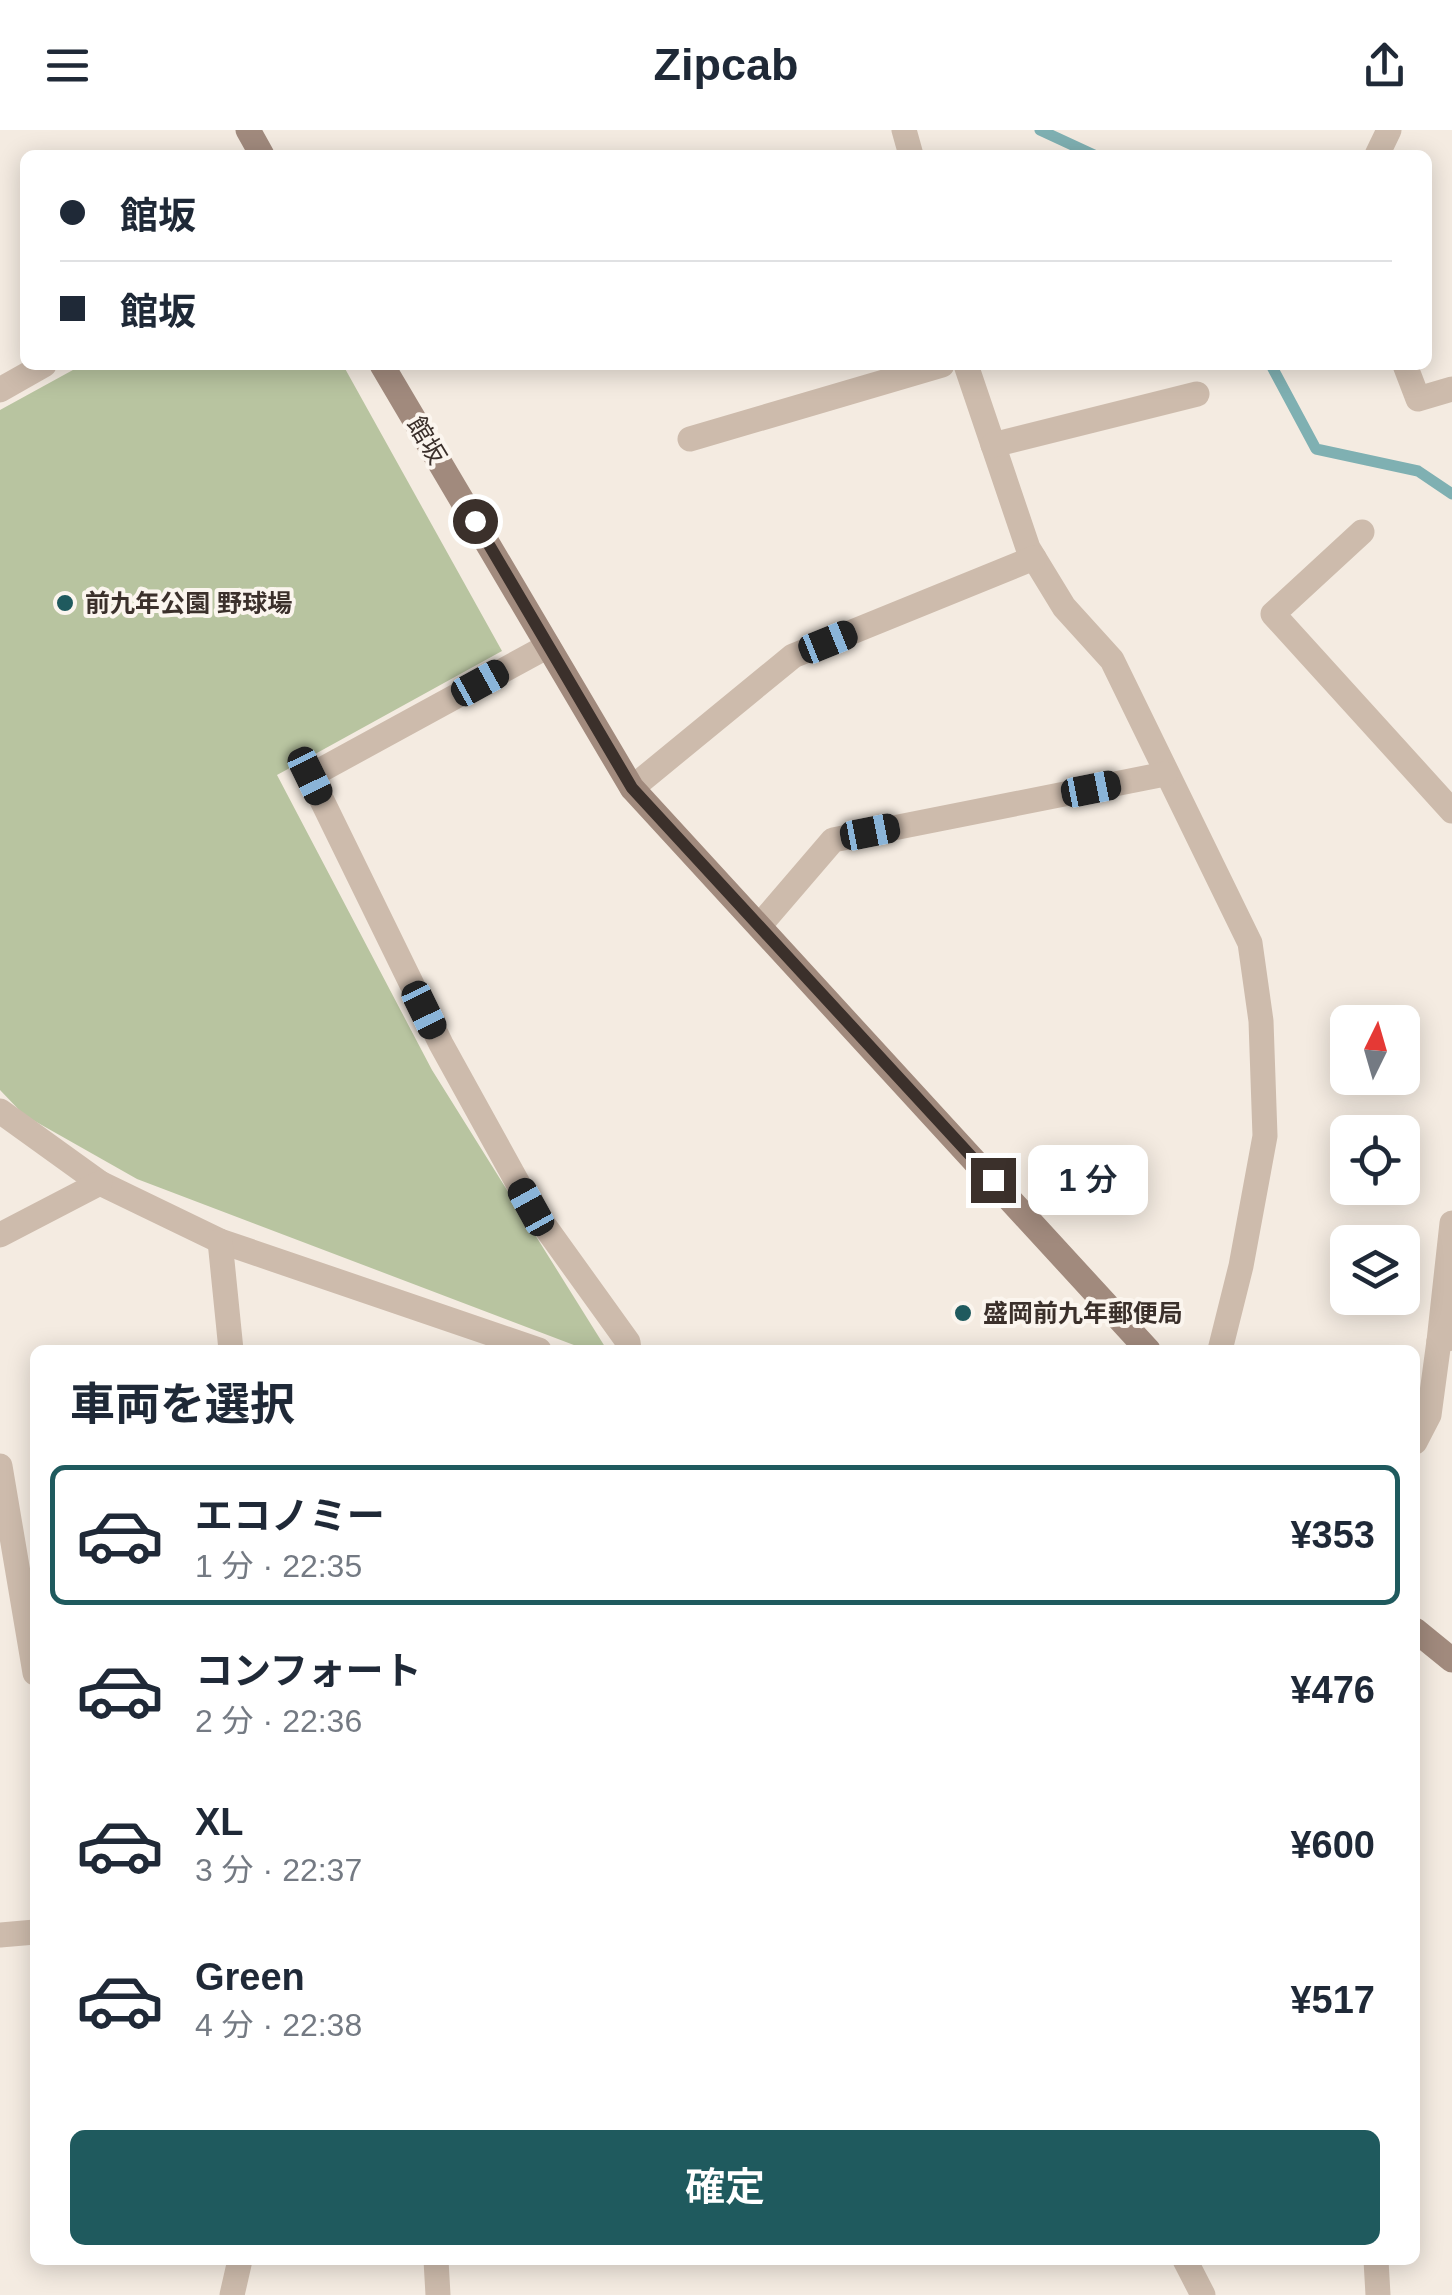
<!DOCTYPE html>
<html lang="ja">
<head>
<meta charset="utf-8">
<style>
	body { margin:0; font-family:Helvetica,"Noto Sans JP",sans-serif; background:#f6f6f7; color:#1f2937; height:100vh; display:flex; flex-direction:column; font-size:38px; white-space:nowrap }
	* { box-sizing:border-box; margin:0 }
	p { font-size:32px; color:#747a83 }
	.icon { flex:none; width:55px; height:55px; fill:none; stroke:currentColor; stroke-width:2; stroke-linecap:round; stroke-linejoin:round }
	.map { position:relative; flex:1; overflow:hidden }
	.drawer { position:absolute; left:30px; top:1215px; width:1390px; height:920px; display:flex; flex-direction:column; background:#fff; border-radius:15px; box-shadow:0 5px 25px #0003 }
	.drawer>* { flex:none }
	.guide { position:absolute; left:20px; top:20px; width:1412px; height:220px; border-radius:15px; box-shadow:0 5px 25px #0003; display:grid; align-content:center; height:220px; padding:0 40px; background:#fff }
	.needle { width:65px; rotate:5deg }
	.tools { position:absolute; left:1330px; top:875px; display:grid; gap:20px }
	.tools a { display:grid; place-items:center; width:90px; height:90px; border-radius:15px; background:#fff; box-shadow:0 5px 25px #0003; font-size:50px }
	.end { position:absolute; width:45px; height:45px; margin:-22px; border:12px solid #3b302b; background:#fff; box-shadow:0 0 0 5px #fff }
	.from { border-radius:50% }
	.bubble { position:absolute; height:70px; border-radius:15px; background:#fff; box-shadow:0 5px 25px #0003; font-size:32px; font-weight:600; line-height:70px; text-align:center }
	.car { position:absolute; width:30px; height:60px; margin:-30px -15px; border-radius:12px; box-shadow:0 0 8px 2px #0007; background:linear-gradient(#222 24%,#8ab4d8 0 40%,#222 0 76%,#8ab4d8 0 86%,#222 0) }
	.guide b { display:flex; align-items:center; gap:35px; height:95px; font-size:38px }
	.guide b+b { border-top:2px solid #e0e1e3 }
	.guide i { width:25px; height:25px; background:#1f2937 }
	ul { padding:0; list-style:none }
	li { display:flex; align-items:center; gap:30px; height:140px; margin:0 20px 15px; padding:0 20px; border:5px solid transparent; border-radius:15px }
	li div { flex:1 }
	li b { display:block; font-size:38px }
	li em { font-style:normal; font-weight:600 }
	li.on { border-color:#1f5a5e }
	li>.icon { width:90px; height:90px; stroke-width:1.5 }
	h2 { padding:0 40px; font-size:45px; line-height:120px }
	.primary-button { display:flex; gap:20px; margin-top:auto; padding:20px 40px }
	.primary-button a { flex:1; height:115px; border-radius:15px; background:#1f5a5e; color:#fff; font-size:40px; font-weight:600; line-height:115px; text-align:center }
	header { display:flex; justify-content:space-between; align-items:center; height:130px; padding:0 40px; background:#fff; font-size:45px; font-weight:600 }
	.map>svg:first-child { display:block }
</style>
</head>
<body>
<header><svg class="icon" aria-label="menu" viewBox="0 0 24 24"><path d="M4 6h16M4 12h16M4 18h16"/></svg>Zipcab<svg class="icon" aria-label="share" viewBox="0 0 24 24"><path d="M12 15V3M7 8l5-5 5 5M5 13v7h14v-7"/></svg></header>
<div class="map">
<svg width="1452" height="2165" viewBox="0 0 1452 2165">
	<rect width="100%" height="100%" fill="#f4ebe1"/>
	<polygon fill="#b8c4a0" points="82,235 343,235 502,521 277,645 432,940 607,1220 587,1220 137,1049 24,985 0,960 0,280"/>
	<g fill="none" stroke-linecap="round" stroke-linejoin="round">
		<g stroke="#7fb0b2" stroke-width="11">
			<polyline points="1040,0 1094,25"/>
			<polyline points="1271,235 1316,319 1418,341 1452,364"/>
		</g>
		<g stroke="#cdbbac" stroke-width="25">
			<polyline points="904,0 911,25"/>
			<polyline points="1377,25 1389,0"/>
			<polyline points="966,235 1028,418 1064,477 1112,530 1250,813 1261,891 1265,1006 1241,1136 1220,1220"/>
			<polyline points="1405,235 1418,269 1452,259"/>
			<polyline points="0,260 44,235"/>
			<polyline points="690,309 942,235"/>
			<polyline points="993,315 1197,264"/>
			<polyline points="1362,402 1273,484 1452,681"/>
			<polyline points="548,516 310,646 441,914 531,1077 628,1212 629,1220"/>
			<polyline points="632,658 793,526 1034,428"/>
			<polyline points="760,795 833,710 1165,644"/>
			<polyline points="0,981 100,1053 220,1111 539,1220"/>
			<polyline points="0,1105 100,1053"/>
			<polyline points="220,1111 231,1220"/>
			<polyline points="1439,1211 1452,1093"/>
			<polyline points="1415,1312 1429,1285 1439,1211 1452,1208"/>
			<polyline points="0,1336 35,1543"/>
			<polyline points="0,1805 35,1802"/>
			<polyline points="436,2130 438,2165"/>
			<polyline points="1185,2130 1203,2165"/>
			<polyline points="1376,2130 1378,2165"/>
			<polyline points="232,2165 240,2130"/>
		</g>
		<g stroke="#a18a7d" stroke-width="25">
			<polyline points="248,0 262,25"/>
			<polyline points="382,235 632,658 1148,1220"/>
			<polyline points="1415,1500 1452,1530"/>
		</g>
	</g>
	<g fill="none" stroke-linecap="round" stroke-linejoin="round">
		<polyline stroke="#3b302b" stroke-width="12" points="475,391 632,658 993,1050"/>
	</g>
	<g fill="#1f5a5e" stroke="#fbf5ee" stroke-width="4">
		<circle cx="65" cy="473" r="10"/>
		<circle cx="963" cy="1183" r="10"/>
	</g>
	<g text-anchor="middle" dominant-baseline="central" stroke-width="8" stroke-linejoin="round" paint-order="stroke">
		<g font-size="25" fill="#3b302b" stroke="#fbf5ee">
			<text transform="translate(427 310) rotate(59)">館坂</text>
		</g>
		<g font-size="25" font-weight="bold" fill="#3b302b" stroke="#fbf5ee" text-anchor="start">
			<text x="85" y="473">前九年公園 野球場</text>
			<text x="983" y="1183">盛岡前九年郵便局</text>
		</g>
	</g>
</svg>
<div class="tools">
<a><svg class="needle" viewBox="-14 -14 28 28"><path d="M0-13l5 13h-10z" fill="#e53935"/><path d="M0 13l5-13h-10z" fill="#747a83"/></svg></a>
<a><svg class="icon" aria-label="locate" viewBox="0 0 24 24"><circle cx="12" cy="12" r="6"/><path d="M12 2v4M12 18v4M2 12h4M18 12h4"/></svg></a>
<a><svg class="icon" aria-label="layers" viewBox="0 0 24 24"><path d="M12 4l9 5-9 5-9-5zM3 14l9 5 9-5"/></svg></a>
</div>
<i class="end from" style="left:475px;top:391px"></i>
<i class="end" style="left:993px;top:1050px"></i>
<div class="bubble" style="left:1028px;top:1015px;width:120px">1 分</div>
<i class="car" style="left:828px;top:512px;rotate:68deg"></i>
<i class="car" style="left:480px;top:553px;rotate:61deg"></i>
<i class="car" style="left:310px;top:646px;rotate:154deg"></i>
<i class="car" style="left:1091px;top:659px;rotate:79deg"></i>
<i class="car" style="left:870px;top:702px;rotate:79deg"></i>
<i class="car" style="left:424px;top:880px;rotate:154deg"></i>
<i class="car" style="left:531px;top:1077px;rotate:331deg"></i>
<div class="guide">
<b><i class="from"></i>館坂</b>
<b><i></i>館坂</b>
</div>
<section class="drawer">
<h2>車両を選択</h2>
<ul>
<li class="on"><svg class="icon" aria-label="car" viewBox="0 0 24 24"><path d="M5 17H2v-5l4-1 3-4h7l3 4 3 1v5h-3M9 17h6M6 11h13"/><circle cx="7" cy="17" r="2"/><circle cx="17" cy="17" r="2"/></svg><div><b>エコノミー</b><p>1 分 · 22:35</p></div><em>¥353</em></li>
<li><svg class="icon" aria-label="car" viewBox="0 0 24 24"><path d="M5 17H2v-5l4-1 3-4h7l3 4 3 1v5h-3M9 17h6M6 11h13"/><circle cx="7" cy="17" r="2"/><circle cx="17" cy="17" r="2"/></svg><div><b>コンフォート</b><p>2 分 · 22:36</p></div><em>¥476</em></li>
<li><svg class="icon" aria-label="car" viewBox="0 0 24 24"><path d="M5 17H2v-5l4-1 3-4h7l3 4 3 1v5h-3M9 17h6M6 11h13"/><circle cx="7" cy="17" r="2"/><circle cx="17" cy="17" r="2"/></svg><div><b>XL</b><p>3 分 · 22:37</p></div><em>¥600</em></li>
<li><svg class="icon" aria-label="car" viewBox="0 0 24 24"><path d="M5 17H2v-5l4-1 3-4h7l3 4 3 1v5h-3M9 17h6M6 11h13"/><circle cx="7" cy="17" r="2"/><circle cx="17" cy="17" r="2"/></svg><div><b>Green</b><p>4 分 · 22:38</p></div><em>¥517</em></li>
</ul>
<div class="primary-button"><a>確定</a></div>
</section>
</div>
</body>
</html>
